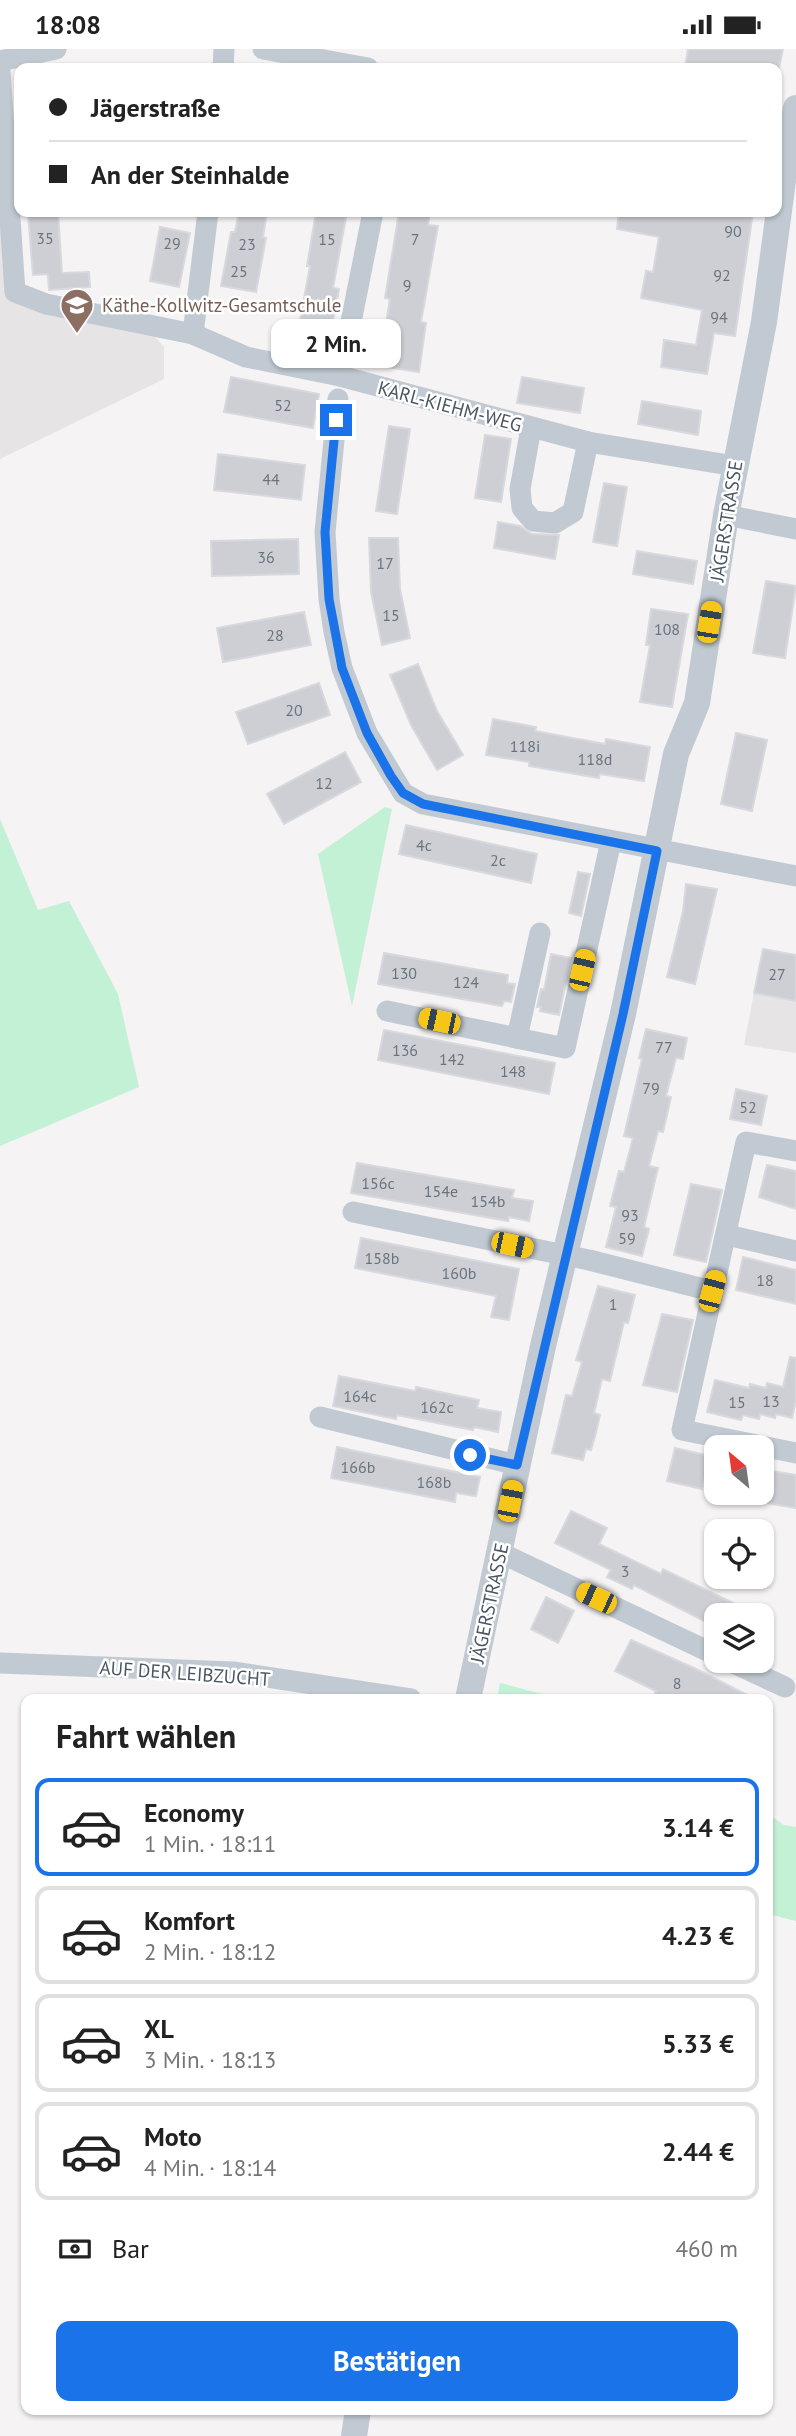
<!DOCTYPE html>
<html lang="de">
<head>
<meta charset="utf-8">
<style>
	body { margin:0; font-family:"PT Sans",sans-serif; background:#f2f2f2; color:#222; height:100vh; display:flex; flex-direction:column; font-size:26px; white-space:nowrap }
	* { box-sizing:border-box; margin:0 }
	p { font-size:23px; color:#767676 }
	.icon { flex:none; width:38px; height:38px; fill:none; stroke:currentColor; stroke-width:2; stroke-linecap:round; stroke-linejoin:round }
	.map { position:relative; flex:1; overflow:hidden }
	.drawer { position:absolute; left:21px; top:1645px; width:752px; height:721px; display:flex; flex-direction:column; background:#fff; border-radius:14px; box-shadow:0 2px 5px #0004 }
	.drawer>* { flex:none }
	.guide { position:absolute; left:14px; top:14px; width:768px; height:154px; border-radius:14px; box-shadow:0 2px 5px #0004; display:grid; align-content:center; height:154px; padding:0 35px; background:#fff }
	.needle { width:46px; rotate:331deg }
	.tools { position:absolute; left:704px; top:1386px; display:grid; gap:14px }
	.tools a { display:grid; place-items:center; width:70px; height:70px; border-radius:14px; background:#fff; box-shadow:0 2px 5px #0004; font-size:35px }
	.end { position:absolute; width:32px; height:32px; margin:-16px; border:9px solid #1a73e8; background:#fff; box-shadow:0 0 0 4px #fff }
	.from { border-radius:50% }
	.bubble { position:absolute; height:49px; border-radius:14px; background:#fff; box-shadow:0 2px 5px #0004; font-size:23px; font-weight:700; line-height:49px; text-align:center }
	.car { position:absolute; width:21px; height:42px; margin:-21px -10px; border-radius:9px; box-shadow:0 0 5px 2px #0007; background:linear-gradient(#f5c518 24%,#345 0 40%,#f5c518 0 76%,#345 0 86%,#f5c518 0) }
	.guide b { display:flex; align-items:center; gap:24px; height:66px; font-size:26px }
	.guide b+b { border-top:2px solid #e0e0e0 }
	.guide i { width:18px; height:18px; background:#222 }
	ul { padding:0; list-style:none }
	li { display:flex; align-items:center; gap:21px; height:98px; margin:0 14px 10px; padding:0 21px; border:4px solid #e0e0e0; border-radius:14px }
	li div { flex:1 }
	li b { display:block; font-size:26px }
	li em { font-style:normal; font-weight:700 }
	li.selected { border-color:#1a73e8 }
	li>.icon { width:63px; height:63px; stroke-width:1.5 }
	h2 { padding:0 35px; font-size:32px; line-height:84px }
	.pay { display:flex; align-items:center; gap:18px; height:77px; padding:0 35px; font-size:26px }
	.pay p { margin-inline-start:auto }
	.cta { display:flex; gap:14px; margin-top:auto; padding:14px 35px }
	.cta a { flex:1; height:80px; border-radius:14px; background:#1a73e8; color:#fff; font-size:28px; font-weight:700; line-height:80px; text-align:center }
	.status { display:flex; justify-content:space-between; align-items:center; height:49px; padding:0 35px; background:#fff; direction:ltr }
	.status svg { height:19px; fill:currentColor }
	.map>svg:first-child { display:block }
</style>
</head>
<body>
<div class="status"><b>18:08</b><svg viewBox="0 0 49 12"><path d="M0 12V9h3v3zM5 12V6h3v6zM10 12V3h3v9zM15 12V0h3v12zM26 1h20v11H26zM47 4h2v5h-2z"/></svg></div>
<div class="map">
<svg width="796" height="2387" viewBox="0 0 796 2387">
	<rect width="100%" height="100%" fill="#f5f3f3"/>
	<g fill="#e6e4e5">
		<polygon points="0,159 9,243 143,274 164,298 164,330 0,410"/>
		<polygon points="754,944 796,952 796,1004 744,996"/>
	</g>
	<g fill="#c3f1d5">
		<polygon points="385,758 392,760 352,957 318,805"/>
		<polygon points="0,770 38,861 69,852 118,945 139,1038 0,1097"/>
		<polygon points="500,1634 561,1650 497,1650"/>
		<polygon points="768,1765 784,1776 796,1778 796,1872 768,1865"/>
	</g>
	<g fill="#cdcfd5" stroke="#d7d9de" stroke-width="2">
		<polygon points="688,0 783,0 779,19 685,19"/>
		<polygon points="58,163 62,224 89,223 90,238 49,241 48,225 33,226 28,164"/>
		<polygon points="239,163 267,163 263,188 266,189 256,243 221,237 231,183 235,183"/>
		<polygon points="316,163 347,163 333,239 339,240 327,305 295,299 310,217 307,217"/>
		<polygon points="399,163 430,163 428,176 438,177 421,273 426,274 419,323 379,317 390,250 385,249"/>
		<polygon points="619,163 753,163 735,287 714,284 707,325 661,318 664,291 696,296 702,261 641,249 646,222 653,223 659,188 617,180"/>
		<polygon points="160,178 190,184 179,238 150,232"/>
		<polygon points="231,328 319,345 313,379 224,363"/>
		<polygon points="522,328 584,339 580,364 517,354"/>
		<polygon points="642,352 701,362 698,386 638,375"/>
		<polygon points="389,377 410,380 397,465 376,462"/>
		<polygon points="485,386 511,390 501,453 475,449"/>
		<polygon points="218,405 305,416 301,451 214,441"/>
		<polygon points="604,434 627,438 617,497 593,493"/>
		<polygon points="498,473 520,477 532,485 559,486 555,510 494,499"/>
		<polygon points="369,489 398,489 400,540 410,589 382,596 371,543"/>
		<polygon points="298,490 299,525 212,527 211,492"/>
		<polygon points="637,502 697,512 693,535 633,525"/>
		<polygon points="766,532 796,537 785,609 753,604"/>
		<polygon points="651,560 688,565 672,658 640,653 650,596 646,596"/>
		<polygon points="304,563 311,596 223,613 217,579"/>
		<polygon points="418,615 437,662 463,706 437,721 411,676 390,626"/>
		<polygon points="319,634 330,666 248,695 236,663"/>
		<polygon points="493,670 536,678 535,682 605,695 606,690 650,698 644,732 600,725 599,729 529,717 529,713 486,706"/>
		<polygon points="736,684 767,691 752,762 721,755"/>
		<polygon points="345,703 361,733 284,775 267,745"/>
		<polygon points="406,776 537,805 531,834 399,805"/>
		<polygon points="578,823 590,825 581,867 569,864"/>
		<polygon points="686,835 717,840 695,935 667,928 683,862"/>
		<polygon points="763,900 796,906 796,952 754,944"/>
		<polygon points="384,904 508,926 507,934 515,935 511,953 504,952 502,957 378,935"/>
		<polygon points="551,905 571,909 559,966 540,962 541,958 537,958 541,940 544,941"/>
		<polygon points="646,980 687,989 683,1010 676,1009 666,1047 671,1048 667,1066 663,1083 658,1082 649,1117 658,1119 644,1178 649,1180 642,1207 606,1198 616,1158 610,1157 619,1122 624,1123 633,1089 624,1087 642,1010 639,1009"/>
		<polygon points="384,981 555,1014 549,1045 378,1011"/>
		<polygon points="736,1040 767,1047 761,1076 730,1070"/>
		<polygon points="357,1114 514,1141 512,1149 533,1152 529,1172 509,1168 508,1172 351,1144"/>
		<polygon points="767,1116 796,1122 796,1160 759,1148"/>
		<polygon points="691,1135 722,1141 706,1213 674,1206"/>
		<polygon points="361,1189 519,1220 509,1271 491,1268 496,1247 355,1219"/>
		<polygon points="743,1208 796,1221 796,1255 736,1241"/>
		<polygon points="598,1237 635,1246 628,1274 624,1273 610,1332 602,1330 594,1364 600,1366 596,1384 591,1401 586,1400 583,1411 552,1404 566,1346 572,1347 582,1313 576,1311"/>
		<polygon points="662,1265 693,1271 677,1343 643,1336"/>
		<polygon points="790,1308 796,1309 796,1352 792,1369 776,1365 775,1369 760,1365 759,1370 743,1366 741,1371 707,1363 715,1331 749,1339 750,1335 766,1339 767,1334 783,1338"/>
		<polygon points="339,1327 415,1342 416,1338 479,1351 477,1359 501,1363 498,1383 474,1378 473,1381 397,1366 396,1370 333,1357"/>
		<polygon points="337,1398 480,1428 476,1447 456,1444 455,1453 331,1429"/>
		<polygon points="675,1399 710,1407 702,1440 667,1432"/>
		<polygon points="761,1420 796,1426 796,1459 761,1453"/>
		<polygon points="571,1462 607,1479 599,1495 661,1525 663,1520 758,1566 716,1566 716,1578 634,1536 632,1540 607,1528 611,1521 555,1494"/>
		<polygon points="546,1548 574,1562 558,1594 531,1580"/>
		<polygon points="631,1591 694,1619 755,1650 652,1650 656,1642 615,1622"/>
	</g>
	<g fill="none" stroke-linecap="round" stroke-linejoin="round">
		<g stroke="#c1cad2" stroke-width="21">
			<polyline points="263,0 368,19"/>
			<polyline points="0,12 56,0"/>
			<polyline points="223,19 224,0"/>
			<polyline points="0,21 15,243 46,255 193,285 246,308 340,327 588,393 735,417"/>
			<polyline points="193,285 208,163"/>
			<polyline points="345,303 373,163"/>
			<polyline points="338,350 325,483 329,550 334,583 342,619 367,684 403,744 423,755 796,827"/>
			<polyline points="531,379 520,440 522,459 533,472 555,474 573,463 588,393"/>
			<polyline points="726,466 796,480"/>
			<polyline points="387,962 565,999 611,792"/>
			<polyline points="517,989 540,884"/>
			<polyline points="796,1102 746,1093 682,1381 796,1404"/>
			<polyline points="353,1163 589,1211 712,1242"/>
			<polyline points="727,1186 796,1202"/>
			<polyline points="320,1368 517,1416"/>
			<polyline points="501,1504 716,1606"/>
			<polyline points="729,1612 785,1638"/>
			<polyline points="0,1614 233,1623 411,1650"/>
		</g>
		<g stroke="#c1cad2" stroke-width="26">
			<polyline points="468,1650 543,1297 623,965 676,705 697,654 726,466 764,273 783,132 796,59"/>
			<polyline points="354,2387 358,2361"/>
		</g>
	</g>
	<g fill="none" stroke-linecap="round" stroke-linejoin="round">
		<polyline stroke="#1a73e8" stroke-width="9" points="336,371 325,483 329,550 342,619 367,684 391,727 403,744 423,755 657,802 623,965 517,1416 470,1406"/>
	</g>
	<defs>
		<symbol id="school-pin" viewBox="-11 -11 22 30"><path d="M0 17L-7.5 6A9.5 9.5 0 1 1 7.5 6Z" fill="#8d6e63" stroke="#fff"/><path d="M0-5L7-2L0 1L-7-2ZM-4 1L0 2.5L4 1V4Q0 6-4 4Z" fill="#fff"/></symbol>
	</defs>
	<g fill-rule="evenodd">
		<use href="#school-pin" x="58" y="237" width="38" height="52"/>
	</g>
	<g text-anchor="middle" dominant-baseline="central" stroke-width="5" stroke-linejoin="round" paint-order="stroke">
		<g font-size="16" fill="#6b747e">
			<text x="733" y="182">90</text>
			<text x="45" y="189">35</text>
			<text x="327" y="190">15</text>
			<text x="415" y="190">7</text>
			<text x="172" y="194">29</text>
			<text x="247" y="195">23</text>
			<text x="239" y="222">25</text>
			<text x="722" y="226">92</text>
			<text x="407" y="236">9</text>
			<text x="719" y="268">94</text>
			<text x="283" y="356">52</text>
			<text x="271" y="430">44</text>
			<text x="266" y="508">36</text>
			<text x="385" y="514">17</text>
			<text x="391" y="566">15</text>
			<text x="667" y="580">108</text>
			<text x="275" y="586">28</text>
			<text x="294" y="661">20</text>
			<text x="525" y="697">118i</text>
			<text x="595" y="710">118d</text>
			<text x="324" y="734">12</text>
			<text x="424" y="796">4c</text>
			<text x="498" y="811">2c</text>
			<text x="404" y="924">130</text>
			<text x="777" y="925">27</text>
			<text x="466" y="933">124</text>
			<text x="664" y="998">77</text>
			<text x="405" y="1001">136</text>
			<text x="452" y="1010">142</text>
			<text x="513" y="1022">148</text>
			<text x="651" y="1039">79</text>
			<text x="748" y="1058">52</text>
			<text x="378" y="1134">156c</text>
			<text x="441" y="1142">154e</text>
			<text x="488" y="1152">154b</text>
			<text x="630" y="1166">93</text>
			<text x="627" y="1189">59</text>
			<text x="382" y="1209">158b</text>
			<text x="459" y="1224">160b</text>
			<text x="765" y="1231">18</text>
			<text x="613" y="1255">1</text>
			<text x="360" y="1347">164c</text>
			<text x="771" y="1352">13</text>
			<text x="737" y="1353">15</text>
			<text x="437" y="1358">162c</text>
			<text x="358" y="1418">166b</text>
			<text x="434" y="1433">168b</text>
			<text x="625" y="1522">3</text>
			<text x="677" y="1634">8</text>
		</g>
		<g font-size="19" fill="#785e54" stroke="#fff" text-anchor="start">
			<text x="102" y="256">Käthe-Kollwitz-Gesamtschule</text>
		</g>
		<g font-size="19" fill="#4a5661" stroke="#fff">
			<text transform="translate(450 357) rotate(15)">KARL-KIEHM-WEG</text>
			<text transform="translate(726 472) rotate(-81)">JÄGERSTRASSE</text>
			<text transform="translate(489 1554) rotate(-78)">JÄGERSTRASSE</text>
			<text transform="translate(185 1624) rotate(4)">AUF DER LEIBZUCHT</text>
		</g>
	</g>
</svg>
<div class="tools">
<a><svg class="needle" viewBox="-14 -14 28 28"><path d="M0-13l5 13h-10z" fill="#e53935"/><path d="M0 13l5-13h-10z" fill="#767676"/></svg></a>
<a><svg class="icon" aria-label="locate" viewBox="0 0 24 24"><circle cx="12" cy="12" r="6"/><path d="M12 2v4M12 18v4M2 12h4M18 12h4"/></svg></a>
<a><svg class="icon" aria-label="layers" viewBox="0 0 24 24"><path d="M12 4l9 5-9 5-9-5zM3 14l9 5 9-5"/></svg></a>
</div>
<i class="end from" style="left:470px;top:1406px"></i>
<i class="end" style="left:336px;top:371px"></i>
<div class="bubble" style="left:271px;top:270px;width:130px">2 Min.</div>
<i class="car" style="left:709px;top:573px;rotate:9deg"></i>
<i class="car" style="left:582px;top:921px;rotate:13deg"></i>
<i class="car" style="left:439px;top:972px;rotate:282deg"></i>
<i class="car" style="left:512px;top:1196px;rotate:102deg"></i>
<i class="car" style="left:712px;top:1242px;rotate:15deg"></i>
<i class="car" style="left:510px;top:1452px;rotate:11deg"></i>
<i class="car" style="left:596px;top:1549px;rotate:295deg"></i>
<div class="guide">
<b><i class="from"></i>Jägerstraße</b>
<b><i></i>An der Steinhalde</b>
</div>
<section class="drawer">
<h2>Fahrt wählen</h2>
<ul>
<li class="selected"><svg class="icon" aria-label="car" viewBox="0 0 24 24"><path d="M5 17H2v-5l4-1 3-4h7l3 4 3 1v5h-3M9 17h6M6 11h13"/><circle cx="7" cy="17" r="2"/><circle cx="17" cy="17" r="2"/></svg><div><b>Economy</b><p>1 Min. · 18:11</p></div><em>3.14 €</em></li>
<li><svg class="icon" aria-label="car" viewBox="0 0 24 24"><path d="M5 17H2v-5l4-1 3-4h7l3 4 3 1v5h-3M9 17h6M6 11h13"/><circle cx="7" cy="17" r="2"/><circle cx="17" cy="17" r="2"/></svg><div><b>Komfort</b><p>2 Min. · 18:12</p></div><em>4.23 €</em></li>
<li><svg class="icon" aria-label="car" viewBox="0 0 24 24"><path d="M5 17H2v-5l4-1 3-4h7l3 4 3 1v5h-3M9 17h6M6 11h13"/><circle cx="7" cy="17" r="2"/><circle cx="17" cy="17" r="2"/></svg><div><b>XL</b><p>3 Min. · 18:13</p></div><em>5.33 €</em></li>
<li><svg class="icon" aria-label="car" viewBox="0 0 24 24"><path d="M5 17H2v-5l4-1 3-4h7l3 4 3 1v5h-3M9 17h6M6 11h13"/><circle cx="7" cy="17" r="2"/><circle cx="17" cy="17" r="2"/></svg><div><b>Moto</b><p>4 Min. · 18:14</p></div><em>2.44 €</em></li>
</ul>
<div class="pay"><svg class="icon" aria-label="cash" viewBox="0 0 24 24"><path d="M3 7h18v10H3z"/><circle cx="12" cy="12" r="2"/></svg>Bar<p>460 m</p></div>
<div class="cta"><a>Bestätigen</a></div>
</section>
</div>
</body>
</html>
